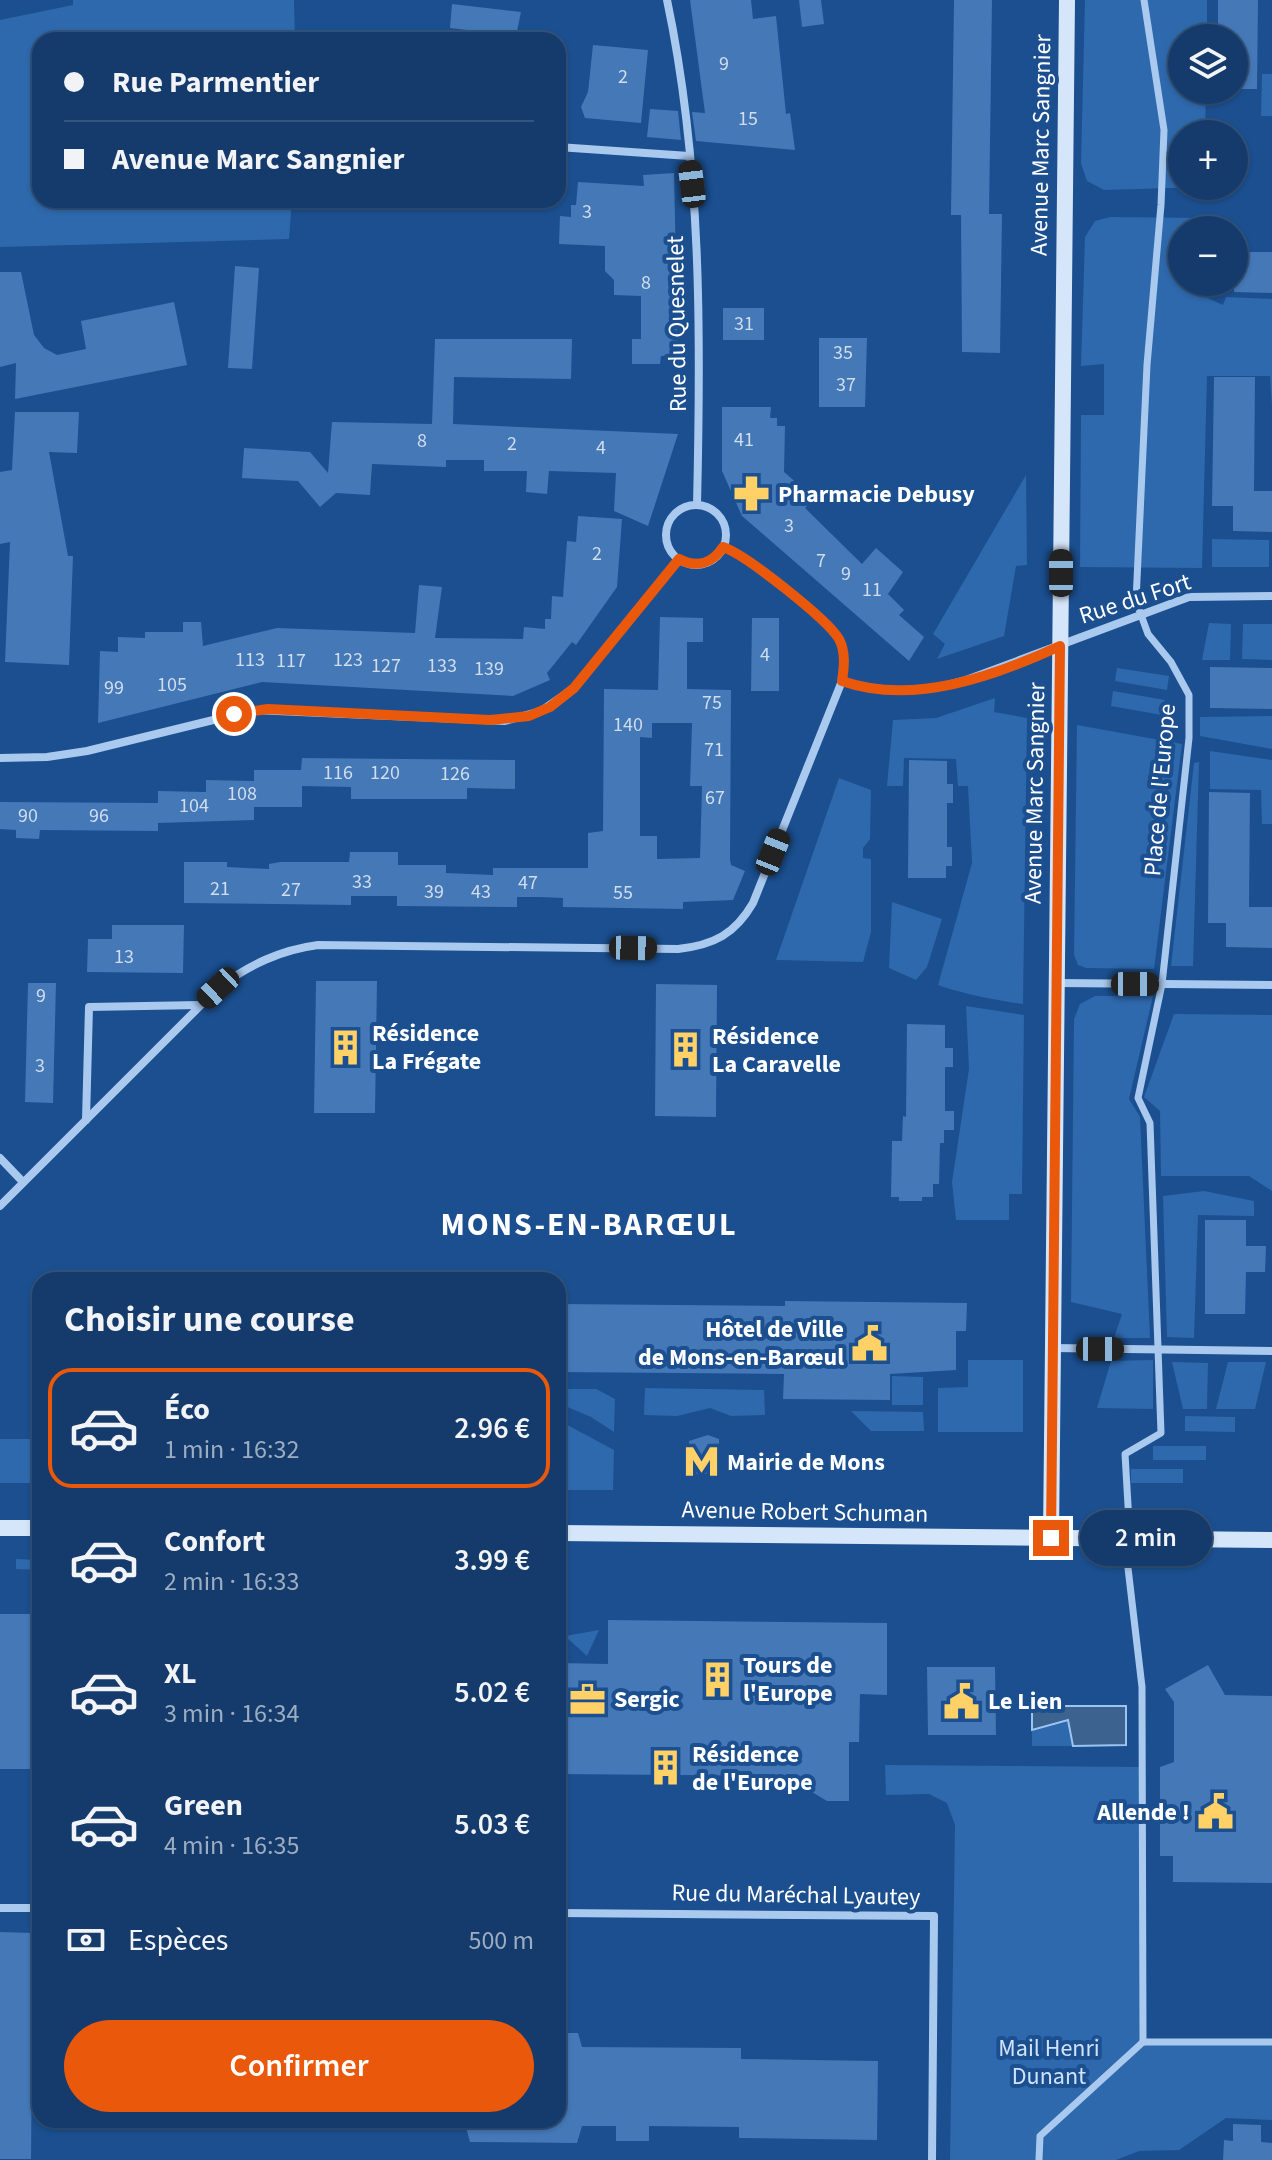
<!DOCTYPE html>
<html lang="fr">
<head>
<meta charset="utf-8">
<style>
	body { margin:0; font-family:"Source Sans 3",sans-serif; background:#214673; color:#f1f3f6; height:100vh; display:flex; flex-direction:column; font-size:30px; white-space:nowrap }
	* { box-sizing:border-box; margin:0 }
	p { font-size:26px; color:#9dadc1 }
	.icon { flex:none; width:44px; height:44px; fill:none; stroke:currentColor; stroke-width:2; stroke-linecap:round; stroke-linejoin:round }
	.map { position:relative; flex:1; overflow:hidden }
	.sheet { position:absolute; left:32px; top:1272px; width:534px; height:856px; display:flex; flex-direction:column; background:#143b6b; border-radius:24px; box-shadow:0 2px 6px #0004,0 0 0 2px #33557e }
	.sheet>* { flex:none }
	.guide { position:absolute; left:32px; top:32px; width:534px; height:176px; border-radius:24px; box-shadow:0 2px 6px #0004,0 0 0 2px #33557e; display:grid; align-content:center; height:176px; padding:0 32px; background:#143b6b }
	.tools { position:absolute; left:1168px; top:24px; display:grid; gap:16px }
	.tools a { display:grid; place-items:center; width:80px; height:80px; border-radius:50%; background:#143b6b; box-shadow:0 2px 6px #0004,0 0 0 2px #33557e; font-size:40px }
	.end { position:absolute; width:36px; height:36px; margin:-18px; border:10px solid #ea580c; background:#fff; box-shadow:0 0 0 4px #fff }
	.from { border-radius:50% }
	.bubble { position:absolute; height:56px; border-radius:28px; background:#143b6b; box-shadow:0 2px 6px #0004,0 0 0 2px #33557e; font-size:26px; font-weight:600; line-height:56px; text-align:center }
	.car { position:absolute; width:24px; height:48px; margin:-24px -12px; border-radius:10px; box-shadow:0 0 6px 2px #0007; background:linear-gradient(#222 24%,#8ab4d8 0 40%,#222 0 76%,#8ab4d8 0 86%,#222 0) }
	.guide b { display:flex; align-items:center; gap:28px; height:76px; font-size:30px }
	.guide b+b { border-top:2px solid #33557e }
	.guide i { width:20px; height:20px; background:#f1f3f6 }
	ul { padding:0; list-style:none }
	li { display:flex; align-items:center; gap:24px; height:120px; margin:0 16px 12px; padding:0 16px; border:4px solid transparent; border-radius:24px }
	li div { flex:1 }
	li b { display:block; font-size:30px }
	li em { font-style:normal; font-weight:600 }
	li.current { border-color:#ea580c }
	li>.icon { width:72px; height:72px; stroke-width:1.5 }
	h2 { padding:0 32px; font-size:36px; line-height:96px }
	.pay { display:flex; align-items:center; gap:20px; height:88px; padding:0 32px; font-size:30px }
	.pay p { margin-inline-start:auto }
	.action { display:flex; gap:16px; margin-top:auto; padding:16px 32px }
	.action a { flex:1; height:92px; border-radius:48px; background:#ea580c; color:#fff; font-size:32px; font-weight:600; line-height:92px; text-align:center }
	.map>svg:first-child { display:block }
</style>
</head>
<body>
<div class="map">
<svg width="1272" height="2160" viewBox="0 0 1272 2160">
	<rect width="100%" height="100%" fill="#1b4f8f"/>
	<g fill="#2e69ad">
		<polygon points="73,0 294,0 295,40 40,40 40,200 292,200 289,239 0,247 0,20 73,5"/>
		<polygon points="1085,0 1207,0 1207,38 1182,38 1182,90 1206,90 1205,134 1182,134 1182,186 1204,187 1104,190 1087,181 1081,163"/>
		<polygon points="1262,74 1272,74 1272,116 1261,116"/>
		<polygon points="1110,217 1208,218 1208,230 1182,230 1182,282 1206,282 1205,297 1223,305 1226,297 1272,299 1272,406 1270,376 1207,376 1202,568 1080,567 1081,415 1104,415 1104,364 1081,366 1085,237 1095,221"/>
		<polygon points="1026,475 1027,565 1016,566 1004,636 937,659 945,644 933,634"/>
		<polygon points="1212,539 1269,540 1269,567 1212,567"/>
		<polygon points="1209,623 1231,624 1230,660 1202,660"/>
		<polygon points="1243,624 1272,624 1272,660 1242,659"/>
		<polygon points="1117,668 1169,676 1167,690 1115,681"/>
		<polygon points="1113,691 1165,700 1162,715 1111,706"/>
		<path d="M 995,698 L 994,712 L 1027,718 L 1023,1004 C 999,1001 959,993 938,985 L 972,863 L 968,786 L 958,786 L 956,759 L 904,758 L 903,786 L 887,786 L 893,720 L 936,718 Z"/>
		<polygon points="1272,716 1272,749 1200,736 1200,717"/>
		<polygon points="1077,725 1182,744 1154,969 1086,968 1078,965 1074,955"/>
		<polygon points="1210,751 1272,760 1272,824 1262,824 1261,790 1210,789"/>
		<polygon points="1199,762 1193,966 1171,966 1194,763"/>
		<polygon points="839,778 871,790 870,839 863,848 863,858 871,859 871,932 863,962 776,960"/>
		<polygon points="892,902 942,919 927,967 916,980 889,968"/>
		<polygon points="1095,996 1153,996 1129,1099 1140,1117 1150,1338 1114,1338 1122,1314 1071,1302 1074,1019 1080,1004"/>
		<polygon points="966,1006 1024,1015 1022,1194 1009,1194 1009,1220 956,1220 952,1182 969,1069"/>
		<polygon points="1174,1014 1272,1015 1272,1191 1249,1176 1161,1176 1160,1111 1144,1097"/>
		<polygon points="1204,1191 1254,1201 1254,1216 1198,1215 1194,1338 1167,1337 1163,1196"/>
		<polygon points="968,1360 1023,1360 1023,1432 938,1432 938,1388 968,1387"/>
		<polygon points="1153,1360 1153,1409 1097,1408 1111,1361"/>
		<polygon points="1172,1362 1208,1363 1207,1409 1183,1409"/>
		<polygon points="1228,1362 1266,1362 1255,1409 1216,1409"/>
		<polygon points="892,1376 923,1377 923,1405 892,1405"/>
		<polygon points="645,1388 764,1390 765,1415 731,1416 710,1408 677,1416 644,1415"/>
		<polygon points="558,1389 596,1389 615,1399 614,1432 591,1417 558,1403"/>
		<polygon points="851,1411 923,1412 924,1431 871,1431"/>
		<polygon points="1185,1416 1235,1417 1235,1432 1185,1431"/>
		<polygon points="558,1420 614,1450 613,1490 558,1490"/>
		<rect x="0" y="1439" width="35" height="44"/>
		<rect x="1153" y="1446" width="53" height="14"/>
		<rect x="1131" y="1469" width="52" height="14"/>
		<polygon points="16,1559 40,1560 40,1570 16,1569"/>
		<polygon points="599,1630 587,1656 565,1636"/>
		<polygon points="1069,1720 1073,1746 1032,1746 1032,1730"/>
		<polygon points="885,1765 1143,1767 1143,2042 1272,2042 1272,2120 1226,2118 1179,2150 1139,2151 1116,2160 950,2160 955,1825 947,1803 929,1794 886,1795"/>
	</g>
	<polygon fill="#3c6290" stroke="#9cc4f0" stroke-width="2" points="1032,1706 1126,1706 1126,1745 1073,1746 1068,1720 1032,1730"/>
	<g fill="#4478b7" fill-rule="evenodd">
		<polygon points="690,0 751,0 753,19 776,16 786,114 790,113 795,150 696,141 692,112 705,113"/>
		<polygon points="799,0 821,0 824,24 802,27"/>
		<polygon points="954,0 992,0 989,214 1002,214 1000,353 962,352 961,215 951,215"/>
		<polygon points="1218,0 1258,0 1257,89 1234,89 1234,38 1218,38"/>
		<polygon points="452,4 521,12 516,36 450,28"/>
		<polygon points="593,45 648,50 641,123 585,118 581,107 588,92"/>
		<polygon points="650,109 678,111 681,140 647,137"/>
		<polygon points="674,173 678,356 661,356 660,364 632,364 632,339 641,339 641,296 614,295 614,280 605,271 605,246 559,244 560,216 571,217 571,205 576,205 578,182 644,186 643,175"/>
		<polygon points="1234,252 1272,252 1272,293 1234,292"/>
		<polygon points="235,266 259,268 252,369 228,368"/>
		<polygon points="0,272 21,272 34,335 44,348 57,355 86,349 81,321 174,302 187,365 15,399 16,363 0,367"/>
		<rect x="723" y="308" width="41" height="32"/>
		<polygon points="819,338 867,338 865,407 819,407"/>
		<polygon points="435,339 572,339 571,379 454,377 453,424 678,434 648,526 614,511 616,473 549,471 547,494 526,492 527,471 484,471 484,460 446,460 446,467 372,464 370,495 336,493 320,507 298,481 242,478 244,448 310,452 328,473 332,422 432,424"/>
		<polygon points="1214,377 1255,377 1254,491 1272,491 1272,532 1233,531 1233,506 1212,506"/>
		<polygon points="722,407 771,407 770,418 777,418 777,426 785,426 784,472 814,498 805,508 862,564 876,548 903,572 888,594 904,610 899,615 924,637 909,661 742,516 722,471"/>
		<polygon points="15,412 79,412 77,453 49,452 68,556 73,556 69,665 5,662 10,542 0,544 0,472 12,470"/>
		<polygon points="578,516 622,519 617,587 576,645 572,642 547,673 550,680 513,696 262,682 98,723 100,651 118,652 118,637 145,638 145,632 183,632 183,622 201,622 203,646 277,628 415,633 419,585 442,587 435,638 523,639 524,627 545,629 545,619 551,619 552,596 563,597 567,541 576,542"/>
		<path d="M 660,617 L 703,618 L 703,642 L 687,642 L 687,689 L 731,690 L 730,859 L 731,865 L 745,871 L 733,900 L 683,902 L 683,909 L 563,907 L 563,898 L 540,897 L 517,897 L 517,907 L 397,906 L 397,896 L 351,896 L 351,905 L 184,903 L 184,862 L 227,862 L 227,867 L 269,869 L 269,864 L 280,862 L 349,862 L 350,852 L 398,852 L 398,865 L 446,865 L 446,873 L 493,875 L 493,868 L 588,868 L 588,833 L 603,831 L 604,689 L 658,690 ZM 652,723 L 692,723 L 690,786 L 702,786 L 700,858 L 657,859 L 657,836 L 640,836 L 640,737 L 652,738 Z"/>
		<polygon points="752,618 779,618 779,691 751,691"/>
		<polygon points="1210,667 1272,668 1272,709 1210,708"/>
		<polygon points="302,758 515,760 515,789 467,788 467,799 351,799 351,787 302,786 302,807 254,807 254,820 158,823 158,831 40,830 39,839 16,838 16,830 0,829 0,802 158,803 158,791 206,792 206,780 254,781 254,770 301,770"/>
		<polygon points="909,760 947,761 947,784 953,784 953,803 947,803 947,847 952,847 952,866 946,866 946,878 908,878"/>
		<polygon points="1209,792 1250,793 1249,907 1272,907 1272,948 1226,947 1226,923 1208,923"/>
		<polygon points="112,925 184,925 183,973 87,972 88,939 112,939"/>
		<polygon points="316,981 377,981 375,1113 314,1113"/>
		<polygon points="28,983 56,983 53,1103 25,1102"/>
		<polygon points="656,984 717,985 716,1117 655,1116"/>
		<polygon points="907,1024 945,1025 945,1048 953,1048 953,1067 945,1067 945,1111 954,1111 954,1130 944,1130 944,1143 940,1143 939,1184 933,1184 933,1197 922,1197 922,1201 899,1201 899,1197 891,1197 892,1141 902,1141 903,1116 906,1117"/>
		<polygon points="1205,1220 1246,1220 1246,1246 1266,1246 1265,1272 1246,1272 1245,1314 1205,1314"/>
		<polygon points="785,1301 967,1303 966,1331 956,1331 956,1370 890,1374 890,1400 783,1399 784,1374 558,1372 558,1304 785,1306"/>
		<polygon points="708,1435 719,1439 720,1474 688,1474 689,1441"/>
		<rect x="0" y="1614" width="40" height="155"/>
		<polygon points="608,1620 887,1623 887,1695 860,1694 859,1742 849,1742 849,1801 827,1801 785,1776 558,1774 558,1663 608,1664"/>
		<polygon points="1208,1665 1225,1695 1272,1696 1272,1883 1173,1882 1173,1856 1160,1856 1160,1767 1174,1762 1174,1702 1165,1689"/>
		<polygon points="927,1667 995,1667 996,1735 928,1735"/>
		<polygon points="0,1932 33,1933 31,2159 0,2159"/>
		<polygon points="558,2033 578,2033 582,2047 741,2048 741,2059 878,2061 877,2140 739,2138 739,2127 649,2126 649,2141 616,2141 616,2126 582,2126 577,2143 470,2142 464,2120 558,2120"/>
		<polygon points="1233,2124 1261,2125 1261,2142 1272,2143 1272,2160 1223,2160 1224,2140 1233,2141"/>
	</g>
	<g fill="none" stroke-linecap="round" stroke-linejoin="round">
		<g stroke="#a9c9ee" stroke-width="7">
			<polyline points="1129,1522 1125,1454 1161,1433 1150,1123 1138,1098 1162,984 1189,738 1189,695 1171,662 1148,634 1136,601 1147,365 1161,205 1164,130 1144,0"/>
			<polyline points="1128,1568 1142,1687 1143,2042"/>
			<polyline points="1143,2042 1272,2042"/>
			<polyline points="1039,2160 1040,2136 1143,2042"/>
		</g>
		<g stroke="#a9c9ee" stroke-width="8">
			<path d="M 667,0 C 702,165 701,337 697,505"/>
			<polyline points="558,147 689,156"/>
			<circle cx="696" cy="535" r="30"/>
			<path d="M 723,547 C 745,554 827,619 839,639 C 846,651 844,668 842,681 C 883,696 925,692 966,680 L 1189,597 L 1272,596"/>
			<polyline points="0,758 47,757 87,751 254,710 505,721 541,711 574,688 679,559"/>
			<polyline points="1058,983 1272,985"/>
			<polyline points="86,1120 89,1007 200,1005"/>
			<polyline points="0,1158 23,1182"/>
			<path d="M 0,1206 L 218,988 C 249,965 280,950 318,945 L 678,949 C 714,945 735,934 753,903 L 842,681"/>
			<polyline points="1053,1348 1272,1351"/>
			<polyline points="0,1908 40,1908"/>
			<polyline points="558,1913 934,1916 932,2160"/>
		</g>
		<g stroke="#d6e6fa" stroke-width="16">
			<polyline points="0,1528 40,1528"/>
			<polyline points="558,1533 1272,1540"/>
			<polyline points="1051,1538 1067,0"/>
		</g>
	</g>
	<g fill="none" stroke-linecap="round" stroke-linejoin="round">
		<path stroke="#ea580c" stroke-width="10" d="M 234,714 L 268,709 L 490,720 L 529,716 L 550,707 L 574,688 L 679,559 C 696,568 712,564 723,547 C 745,554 827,619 839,639 C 846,652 844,668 842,681 C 913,706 995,676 1060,646 L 1051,1538"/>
	</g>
	<defs>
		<symbol id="pharmacy-bare" viewBox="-9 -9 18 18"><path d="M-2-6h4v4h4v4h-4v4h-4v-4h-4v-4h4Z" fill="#ffd166" stroke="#1b4f8f" stroke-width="2.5" paint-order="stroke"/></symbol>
		<symbol id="building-bare" viewBox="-9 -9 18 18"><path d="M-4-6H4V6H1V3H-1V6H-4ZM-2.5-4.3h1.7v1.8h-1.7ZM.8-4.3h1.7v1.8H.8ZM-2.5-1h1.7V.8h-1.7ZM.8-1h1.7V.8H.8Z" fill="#ffd166" stroke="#1b4f8f" stroke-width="2.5" paint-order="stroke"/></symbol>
		<symbol id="civic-bare" viewBox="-9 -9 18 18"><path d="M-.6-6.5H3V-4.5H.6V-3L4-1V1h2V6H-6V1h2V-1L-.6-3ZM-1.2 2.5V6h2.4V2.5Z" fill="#ffd166" stroke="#1b4f8f" stroke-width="2.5" paint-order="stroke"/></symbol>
		<symbol id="metro-bare" viewBox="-9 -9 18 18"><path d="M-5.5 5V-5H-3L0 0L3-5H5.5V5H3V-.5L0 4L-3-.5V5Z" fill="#ffd166" stroke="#1b4f8f" stroke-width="2.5" paint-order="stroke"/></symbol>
		<symbol id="office-bare" viewBox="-9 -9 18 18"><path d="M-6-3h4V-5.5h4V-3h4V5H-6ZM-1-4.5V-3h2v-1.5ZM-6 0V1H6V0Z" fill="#ffd166" stroke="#1b4f8f" stroke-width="2.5" paint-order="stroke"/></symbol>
	</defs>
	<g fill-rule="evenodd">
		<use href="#pharmacy-bare" x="726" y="468" width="51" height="51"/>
		<use href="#building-bare" x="320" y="1022" width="51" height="51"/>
		<use href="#building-bare" x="660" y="1024" width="51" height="51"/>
		<use href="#civic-bare" x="844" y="1318" width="51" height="51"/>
		<use href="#metro-bare" x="676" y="1436" width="51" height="51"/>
		<use href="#building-bare" x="692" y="1654" width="51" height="51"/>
		<use href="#office-bare" x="562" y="1674" width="51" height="51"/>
		<use href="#civic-bare" x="936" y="1676" width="51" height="51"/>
		<use href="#building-bare" x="640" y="1742" width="51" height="51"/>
		<use href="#civic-bare" x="1190" y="1786" width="51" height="51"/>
	</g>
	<g text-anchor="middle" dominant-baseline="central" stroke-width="8" stroke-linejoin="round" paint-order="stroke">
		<g font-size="20" fill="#d0dded">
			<text x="724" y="64">9</text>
			<text x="623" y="77">2</text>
			<text x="748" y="119">15</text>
			<text x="587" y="212">3</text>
			<text x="646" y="283">8</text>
			<text x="744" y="324">31</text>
			<text x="843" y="353">35</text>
			<text x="846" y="385">37</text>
			<text x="744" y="440">41</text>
			<text x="422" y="441">8</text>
			<text x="512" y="444">2</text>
			<text x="601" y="448">4</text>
			<text x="789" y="526">3</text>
			<text x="597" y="554">2</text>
			<text x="821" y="561">7</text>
			<text x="846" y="574">9</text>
			<text x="872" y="590">11</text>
			<text x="765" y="655">4</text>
			<text x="250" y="660">113</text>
			<text x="348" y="660">123</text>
			<text x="291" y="661">117</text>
			<text x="386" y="666">127</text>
			<text x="442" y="666">133</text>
			<text x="489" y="669">139</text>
			<text x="172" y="685">105</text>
			<text x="114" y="688">99</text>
			<text x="712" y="703">75</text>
			<text x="628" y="725">140</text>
			<text x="714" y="750">71</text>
			<text x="338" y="773">116</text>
			<text x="385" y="773">120</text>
			<text x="455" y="774">126</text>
			<text x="242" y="794">108</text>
			<text x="715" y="798">67</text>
			<text x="194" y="806">104</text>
			<text x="28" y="816">90</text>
			<text x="99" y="816">96</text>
			<text x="362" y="882">33</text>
			<text x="528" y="883">47</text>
			<text x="220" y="889">21</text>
			<text x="291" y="890">27</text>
			<text x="434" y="892">39</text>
			<text x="481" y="892">43</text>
			<text x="623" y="893">55</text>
			<text x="124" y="957">13</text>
			<text x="41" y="996">9</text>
			<text x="40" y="1066">3</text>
		</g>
		<g font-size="24" fill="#fff" stroke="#1b4f8f">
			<text transform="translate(1041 145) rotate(-89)">Avenue Marc Sangnier</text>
			<text transform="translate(677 324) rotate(-91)">Rue du Quesnelet</text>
			<text transform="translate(1135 599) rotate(-18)">Rue du Fort</text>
			<text transform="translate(1160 790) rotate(-85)">Place de l'Europe</text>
			<text transform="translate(1035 793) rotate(-89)">Avenue Marc Sangnier</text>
			<text transform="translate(805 1512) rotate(1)">Avenue Robert Schuman</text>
			<text transform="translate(796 1895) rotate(1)">Rue du Maréchal Lyautey</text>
		</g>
		<g font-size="24" font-weight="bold" fill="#fff" stroke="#1b4f8f" text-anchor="start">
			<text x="778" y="494">Pharmacie Debusy</text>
			<text x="372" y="1033">Résidence<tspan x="372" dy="28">La Frégate</tspan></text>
			<text x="712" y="1036">Résidence<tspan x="712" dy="28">La Caravelle</tspan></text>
			<text x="844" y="1329" text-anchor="end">Hôtel de Ville<tspan x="844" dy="28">de Mons-en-Barœul</tspan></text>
			<text x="727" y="1462">Mairie de Mons</text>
			<text x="743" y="1665">Tours de<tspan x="743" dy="28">l'Europe</tspan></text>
			<text x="614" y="1699">Sergic</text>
			<text x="988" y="1701">Le Lien</text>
			<text x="692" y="1754">Résidence<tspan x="692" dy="28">de l'Europe</tspan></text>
			<text x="1190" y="1812" text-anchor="end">Allende !</text>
		</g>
		<g font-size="24" fill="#cfe3fa" stroke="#1b4f8f">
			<text x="1049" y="2048">Mail Henri<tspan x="1049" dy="28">Dunant</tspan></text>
		</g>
		<g font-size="32" font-weight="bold" letter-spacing="2" fill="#fff" stroke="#1b4f8f">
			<text x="589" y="1225">MONS-EN-BARŒUL</text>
		</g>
	</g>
</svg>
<div class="tools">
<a><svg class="icon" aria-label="layers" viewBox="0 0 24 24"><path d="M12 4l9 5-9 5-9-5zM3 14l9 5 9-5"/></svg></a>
<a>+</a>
<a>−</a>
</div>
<i class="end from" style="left:234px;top:714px"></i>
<i class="end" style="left:1051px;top:1538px"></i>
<div class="bubble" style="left:1080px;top:1510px;width:132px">2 min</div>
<i class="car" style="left:692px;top:184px;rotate:353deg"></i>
<i class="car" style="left:1061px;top:573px;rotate:0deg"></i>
<i class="car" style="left:773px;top:852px;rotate:22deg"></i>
<i class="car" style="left:633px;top:948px;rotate:91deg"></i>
<i class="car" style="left:1135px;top:984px;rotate:90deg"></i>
<i class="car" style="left:218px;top:988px;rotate:227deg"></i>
<i class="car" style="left:1100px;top:1349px;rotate:90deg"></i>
<div class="guide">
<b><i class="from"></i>Rue Parmentier</b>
<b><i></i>Avenue Marc Sangnier</b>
</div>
<section class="sheet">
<h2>Choisir une course</h2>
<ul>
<li class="current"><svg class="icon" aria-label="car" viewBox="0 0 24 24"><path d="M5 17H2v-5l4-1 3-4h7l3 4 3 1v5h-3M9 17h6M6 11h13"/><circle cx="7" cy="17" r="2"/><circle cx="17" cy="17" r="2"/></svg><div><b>Éco</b><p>1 min · 16:32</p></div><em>2.96 €</em></li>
<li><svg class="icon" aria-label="car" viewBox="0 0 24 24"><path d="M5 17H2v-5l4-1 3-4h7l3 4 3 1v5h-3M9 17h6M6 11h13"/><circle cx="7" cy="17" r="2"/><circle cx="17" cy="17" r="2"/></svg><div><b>Confort</b><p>2 min · 16:33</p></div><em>3.99 €</em></li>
<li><svg class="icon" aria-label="car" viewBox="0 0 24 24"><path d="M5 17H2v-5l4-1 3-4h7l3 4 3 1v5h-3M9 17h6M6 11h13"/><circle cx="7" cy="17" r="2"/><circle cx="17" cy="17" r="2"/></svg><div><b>XL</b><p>3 min · 16:34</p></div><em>5.02 €</em></li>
<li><svg class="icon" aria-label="car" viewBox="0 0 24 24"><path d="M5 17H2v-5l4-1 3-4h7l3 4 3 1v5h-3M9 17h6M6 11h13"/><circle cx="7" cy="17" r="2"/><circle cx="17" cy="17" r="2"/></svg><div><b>Green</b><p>4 min · 16:35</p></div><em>5.03 €</em></li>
</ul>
<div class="pay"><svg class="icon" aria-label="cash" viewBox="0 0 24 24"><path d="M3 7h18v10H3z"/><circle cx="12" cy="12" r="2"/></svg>Espèces<p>500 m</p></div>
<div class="action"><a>Confirmer</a></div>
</section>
</div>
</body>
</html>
